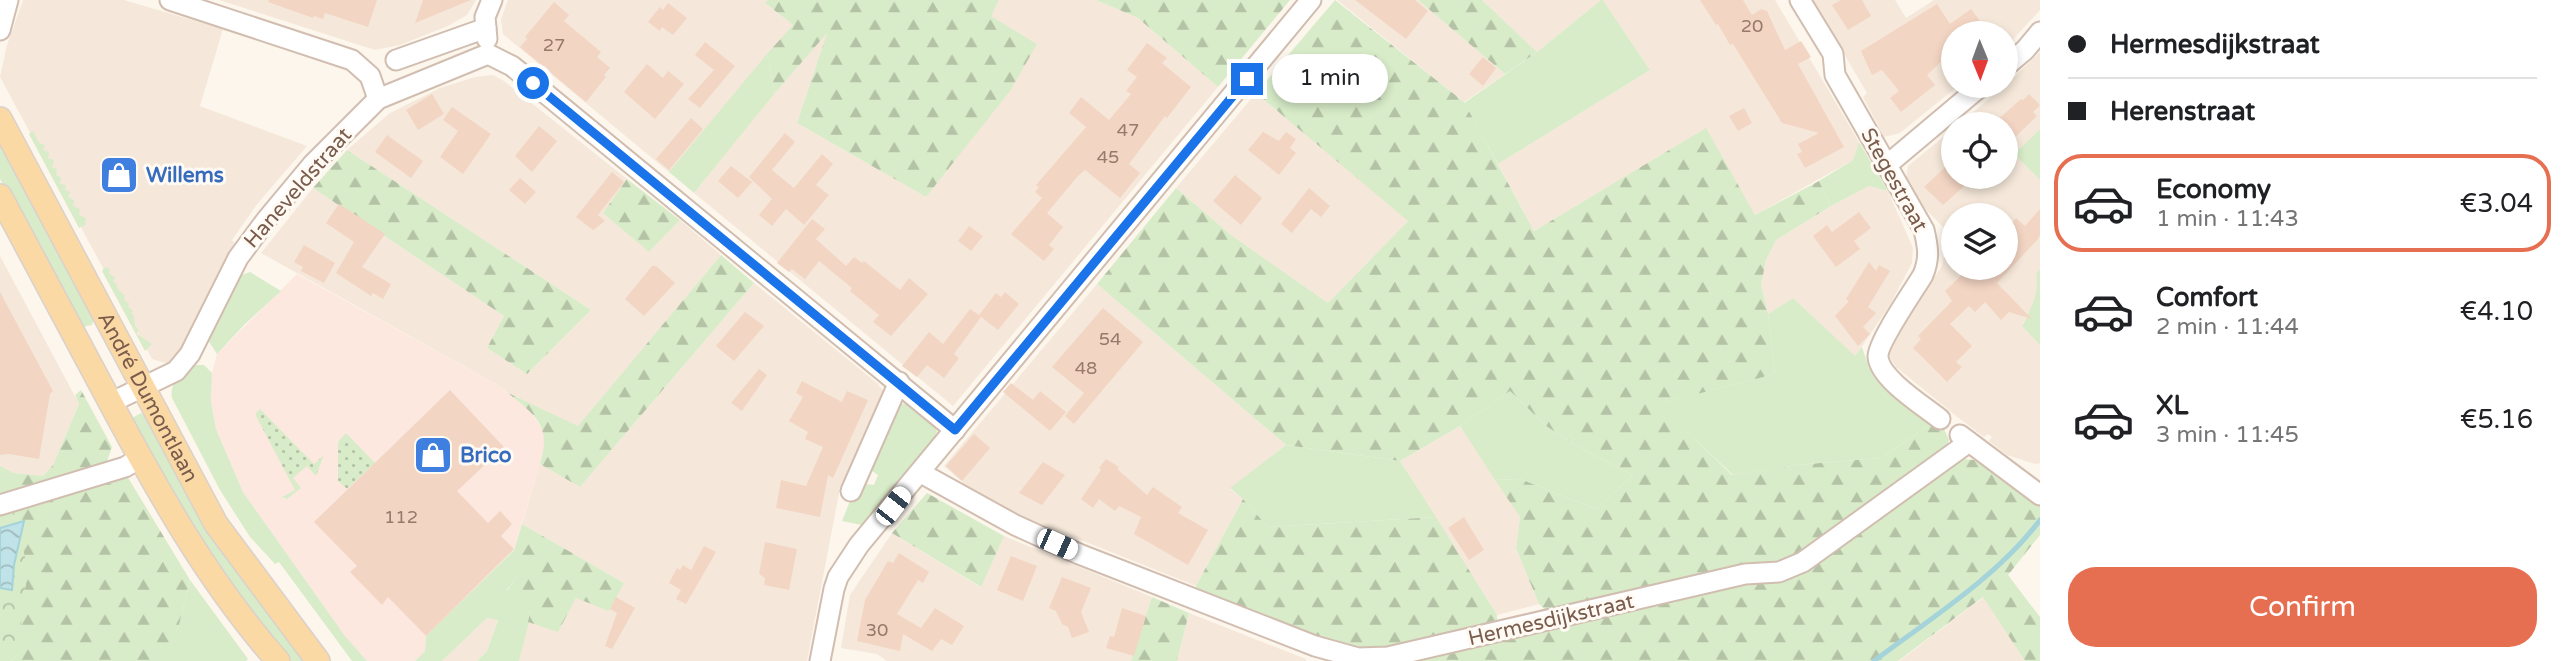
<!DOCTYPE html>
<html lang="en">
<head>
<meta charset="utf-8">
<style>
	body { margin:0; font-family:"Varela Round",sans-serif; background:#f2f2f2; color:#202124; height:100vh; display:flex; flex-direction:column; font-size:26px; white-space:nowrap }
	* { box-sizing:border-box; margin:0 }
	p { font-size:23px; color:#757577 }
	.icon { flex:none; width:38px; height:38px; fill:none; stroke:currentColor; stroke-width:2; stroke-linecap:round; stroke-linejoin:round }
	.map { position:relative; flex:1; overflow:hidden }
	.sheet { display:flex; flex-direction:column; background:#fff; width:525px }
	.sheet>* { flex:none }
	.top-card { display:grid; align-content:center; height:154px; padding:0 28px; background:#fff }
	.needle { width:46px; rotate:179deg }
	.controls { position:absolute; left:1941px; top:21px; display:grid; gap:14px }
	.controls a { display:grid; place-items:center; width:77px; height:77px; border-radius:50%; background:#fff; box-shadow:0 4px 10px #0003; font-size:35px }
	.end { position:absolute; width:32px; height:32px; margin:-16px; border:9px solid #1a73e8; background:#fff; box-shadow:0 0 0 4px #fff }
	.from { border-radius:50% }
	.bubble { position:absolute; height:49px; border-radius:24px; background:#fff; box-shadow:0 4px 10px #0003; font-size:23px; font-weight:600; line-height:49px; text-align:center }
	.car { position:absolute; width:21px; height:42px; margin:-21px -10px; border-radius:9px; box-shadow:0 0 5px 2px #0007; background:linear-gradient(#fff 24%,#345 0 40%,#fff 0 76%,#345 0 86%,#fff 0) }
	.top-card b { display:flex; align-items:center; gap:24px; height:66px; font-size:26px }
	.top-card b+b { border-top:2px solid #e0e0e0 }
	.top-card i { width:18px; height:18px; background:#202124 }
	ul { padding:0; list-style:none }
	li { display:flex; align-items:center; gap:21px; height:98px; margin:0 14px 10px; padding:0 14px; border:4px solid transparent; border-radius:28px }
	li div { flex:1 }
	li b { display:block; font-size:26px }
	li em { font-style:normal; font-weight:600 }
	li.on { border-color:#e76f51 }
	li>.icon { width:63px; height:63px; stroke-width:1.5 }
	.cta { display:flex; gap:14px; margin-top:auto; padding:14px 28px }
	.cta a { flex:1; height:80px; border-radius:28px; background:#e76f51; color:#fff; font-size:28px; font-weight:600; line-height:80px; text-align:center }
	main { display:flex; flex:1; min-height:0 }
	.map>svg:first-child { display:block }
</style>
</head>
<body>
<main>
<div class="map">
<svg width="2040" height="661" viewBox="0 0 2040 661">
	<defs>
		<pattern id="forest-firs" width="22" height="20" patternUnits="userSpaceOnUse" patternTransform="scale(1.75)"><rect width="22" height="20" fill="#d8ecc9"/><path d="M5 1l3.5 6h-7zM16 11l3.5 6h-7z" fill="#b4c2a5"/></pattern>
		<pattern id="park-crowns" width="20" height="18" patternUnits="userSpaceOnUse" patternTransform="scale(1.75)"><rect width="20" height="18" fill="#d8ecc9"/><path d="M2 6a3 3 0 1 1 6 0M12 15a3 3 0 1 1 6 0" fill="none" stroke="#b4c2a5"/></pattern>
		<pattern id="garden-dots" width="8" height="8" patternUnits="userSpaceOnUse" patternTransform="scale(1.75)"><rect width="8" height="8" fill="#d8ecc9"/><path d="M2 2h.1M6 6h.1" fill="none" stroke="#b4c2a5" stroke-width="1.8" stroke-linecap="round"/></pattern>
		<pattern id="water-waves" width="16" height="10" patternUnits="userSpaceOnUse" patternTransform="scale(1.75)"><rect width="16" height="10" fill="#bfe3e8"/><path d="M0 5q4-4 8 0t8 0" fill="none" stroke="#a0bbbe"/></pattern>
	</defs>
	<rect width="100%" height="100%" fill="#fdf6ec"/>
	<g fill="#f5e8da" fill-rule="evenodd">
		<polygon points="23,0 124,0 223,29 200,106 307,146 258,203 232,240 238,247 181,358 169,364 152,359 0,77 7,45"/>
		<polygon points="219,0 476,0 467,15 448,26 400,45 375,50"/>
		<polygon points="508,0 768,0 766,4 793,25 670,173 503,34 501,19"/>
		<polygon points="999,0 1096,0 1138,18 1218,87 953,406 694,193 760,111 828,30 797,123 926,197 1037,44 990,16"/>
		<polygon points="1337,0 1418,0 1505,74 1464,102"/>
		<polygon points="1482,0 1601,0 1537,52"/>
		<polygon points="1603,0 1775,0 1859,142 1853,160 1755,215 1705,129 1534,231 1498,164 1650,70"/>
		<polygon points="1812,0 1895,0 1906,18 1934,0 2040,0 2040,10 2006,47 2006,33 1953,33 1953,86 1958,86 1900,133 1884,137 1863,97 1867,93"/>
		<path d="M 2040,52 L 2040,129 L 2014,154 L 2040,180 L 2040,269 L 2036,273 L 2039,282 L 2032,308 L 2022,325 L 2040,345 L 2040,463 L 2035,464 L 2007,455 L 1989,441 L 1992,437 L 1988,434 L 1984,437 L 1960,419 L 1896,367 L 1888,355 L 1894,338 L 1942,266 L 1946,246 L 1946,230 L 1926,210 L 1906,179 L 1908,166 L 1953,129 L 1953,177 L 2006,177 L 2006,124 L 1959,124 L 2007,84 ZM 1953,215 L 2006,215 L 2006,268 L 1953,268 Z"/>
		<polygon points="493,75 504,81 627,179 604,213 649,252 680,220 721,255 578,427 508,393 496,384 261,253 313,188 504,316 487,348 527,374 591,310 347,150 390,113 440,88 475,77"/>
		<polygon points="1256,93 1409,220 1328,303 1231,235 1176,188"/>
		<polygon points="1869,186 1888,191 1913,248 1912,263 1891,303 1855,357 1793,298 1768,314 1761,285 1766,260 1776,240 1831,206"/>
		<polygon points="0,256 79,404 53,465 43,476 14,473 0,466"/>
		<polygon points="754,283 878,384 883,391 840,488 807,661 519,661 528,622 558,631 576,598 624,583 522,524 540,464 580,487"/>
		<polygon points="1097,284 1286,445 1230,489 1243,499 1196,586 1041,524 995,504 967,486 944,466"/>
		<polygon points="1460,426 1520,517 1516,548 1539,604 1497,615 1400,461"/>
		<polygon points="892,533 980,587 1004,536 1152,597 1131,661 887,661 877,654 841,648 850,595"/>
		<polygon points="1984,597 2025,661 1899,661"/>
		<polygon points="1189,613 1306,659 1306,661 1177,661"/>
		<polygon points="487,618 498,619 487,651 477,661 442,661"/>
	</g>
	<polygon fill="#fde8e0" points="297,274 496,384 529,410 543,430 546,446 514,549 426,636 425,651 415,661 367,661 345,636 243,492 216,429 211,402 212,373 217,354"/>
	<g fill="#d8ecc9">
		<polygon points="1601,0 1603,0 1650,70 1498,164 1464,103 1537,52"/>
		<polygon points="767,54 775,93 694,193 669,172"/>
		<polygon points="2040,129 2040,180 2014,154"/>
		<polygon points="33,131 39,143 45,145 43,150 49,152 48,158 54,160 52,167 57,169 56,176 61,177 60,184 66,185 65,190 70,192 68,197 74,200 73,206 80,209 79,215 86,218 85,225 79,228 29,134"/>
		<polygon points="0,141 94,318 92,325 83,327 76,323 0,179"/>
		<polygon points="1859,142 1888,191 1869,186 1831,206 1819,181 1853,160"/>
		<polygon points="105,267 110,269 109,273 115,278 113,281 117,285 117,288 125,296 124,300 129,303 128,307 133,311 131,313 134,316 135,326 138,329 137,334 152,344 145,351 102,271"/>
		<path d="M 2040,269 L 2040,345 L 2022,326 C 2031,310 2040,291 2036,273 Z"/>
		<polygon points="250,272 281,291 245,324 217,354 208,340 239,276"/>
		<polygon points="1793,298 1855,356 1862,347 1869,368 1932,423 1881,458 1797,465 1733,475 1657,404 1775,374 1768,314"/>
		<path d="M 195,365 L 204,365 L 212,373 L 211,402 L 216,429 L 243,492 L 345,636 L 367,661 L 352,661 L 279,562 L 275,564 L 250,537 L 220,490 L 172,398 C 169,381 183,374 195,365 Z"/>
		<polygon points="1510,391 1546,426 1587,452 1633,475 1596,509 1520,479 1495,480 1460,426"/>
		<path d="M 906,403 C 917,406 933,420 937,432 L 932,441 L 862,525 L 842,521 L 852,496 L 864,484 L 874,485 L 878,475 L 872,471 L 871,464 L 898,405 Z"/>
		<polygon points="141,413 146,417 307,661 288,661 261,627 201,542 134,425 132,418"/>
		<polygon points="1286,445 1400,461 1436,517 1268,527 1243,499 1230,488"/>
		<polygon points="514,550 526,565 507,590 531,614 519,661 477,661 487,651 498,620 487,618 442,661 415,661 425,651 426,636"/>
		<polygon points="190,580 248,659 246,661 163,661 179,625"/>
	</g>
	<g fill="url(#forest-firs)">
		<polygon points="768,0 999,0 991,16 1037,44 1010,91 926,197 797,123 827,33 775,93 767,54 793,25 765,3"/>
		<polygon points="1096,0 1290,0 1218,87 1138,18"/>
		<polygon points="1335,0 1464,102 1534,231 1706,128 1755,215 1819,181 1831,206 1776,240 1766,260 1761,285 1768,314 1775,374 1658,404 1732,475 1797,465 1881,458 1932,423 1944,429 1949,440 1945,451 1802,558 1550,614 1539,604 1516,548 1520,517 1495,480 1520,479 1596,509 1633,475 1587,452 1546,426 1510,391 1460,426 1400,461 1286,445 1097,284 1176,188 1231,235 1328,303 1408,221 1256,93"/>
		<polygon points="1418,0 1482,0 1537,52 1505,74"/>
		<polygon points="347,150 591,310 527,374 487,348 504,316 313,188"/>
		<polygon points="627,179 680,220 649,252 603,213"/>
		<path d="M 721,255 L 754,283 L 580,487 L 540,464 C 552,426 536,416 508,393 L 578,426 Z"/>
		<polygon points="81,390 112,447 105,467 0,501 0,466 14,473 43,476 53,465 79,404 75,395"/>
		<polygon points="1963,459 1984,461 2040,506 2040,535 2008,575 2040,617 2040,661 2025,661 1983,597 1898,661 1399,661 1735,582 1794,578"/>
		<polygon points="127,476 190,580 179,625 165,659 163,661 11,661 17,655 13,509"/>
		<polygon points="927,493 1004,536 981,587 892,533"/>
		<polygon points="1243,499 1268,527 1436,517 1497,615 1497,626 1371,653 1340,649 1198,594 1196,586"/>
		<polygon points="522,524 624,583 609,611 576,598 558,632 528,622 530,613 507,591 525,565 514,550"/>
		<polygon points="1152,597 1189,613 1177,661 1131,661"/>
	</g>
	<polygon fill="url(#park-crowns)" points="13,509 28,569 17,655 11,661 0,661 0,512"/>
	<g fill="url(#garden-dots)">
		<polygon points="260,409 314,464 324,455 316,476 307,466 293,478 301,488 287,499 282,497 295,490 256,416 256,413"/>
		<polygon points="346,433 375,463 347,489 338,481 338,442"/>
	</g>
	<polygon fill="url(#water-waves)" stroke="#a5d3da" stroke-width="2" points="24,521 14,565 12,590 0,588 0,528"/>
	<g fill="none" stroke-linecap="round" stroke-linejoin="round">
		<path stroke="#a5d3da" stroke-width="5" d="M 1874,661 C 1930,619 1998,576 2040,520"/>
	</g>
	<g fill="#f3d5c3">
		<polygon points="269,0 377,0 368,27 325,13 323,19 314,16 313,18 268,2"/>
		<polygon points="423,0 471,0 415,23"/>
		<polygon points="1355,0 1415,0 1428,11 1406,39"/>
		<polygon points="1700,0 1743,0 1752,15 1761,9 1767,11 1785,50 1801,41 1811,57 1798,64 1844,147 1805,168 1797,154 1802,152 1798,144 1819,133 1782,123 1733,44 1730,45 1718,24 1716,25"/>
		<polygon points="1841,0 1862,0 1871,16 1848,30 1832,5"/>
		<polygon points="554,2 569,15 564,21 601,52 597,57 610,68 604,75 606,77 586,102 520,47 527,39 525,37"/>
		<polygon points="668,3 687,18 673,35 662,27 660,31 648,22 660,7 663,10"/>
		<polygon points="1937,4 1950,24 1971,9 1989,33 1953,33 1953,50 1927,75 1935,85 1901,112 1890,98 1899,91 1882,70 1872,75 1861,51"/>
		<polygon points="705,42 735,66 700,108 688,99 714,70 695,55"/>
		<polygon points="1147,43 1167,58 1162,63 1191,87 1167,118 1165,116 1129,164 1140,173 1120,198 1085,170 1077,177 1047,213 1063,227 1049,245 1054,249 1044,261 1011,234 1042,198 1035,192 1039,187 1036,185 1086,127 1069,113 1081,97 1109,120 1131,94 1126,91 1137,77 1127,70"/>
		<polygon points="1483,57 1496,68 1483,86 1469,74"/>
		<polygon points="647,64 663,78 668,71 684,84 655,119 624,92"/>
		<polygon points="432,94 444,114 418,130 406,110"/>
		<polygon points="2029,94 2040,105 2033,112 2037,116 2006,146 2006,124 1993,124 2021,99 2023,100"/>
		<polygon points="452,107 491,134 463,174 440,157 458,131 443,120"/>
		<polygon points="1744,108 1752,123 1738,131 1729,116"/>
		<polygon points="691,118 703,129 669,170 656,159"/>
		<polygon points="539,126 557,141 532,172 515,156"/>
		<polygon points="1263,132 1279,141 1286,132 1296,139 1290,148 1296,153 1279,175 1248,150"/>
		<polygon points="785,133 795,142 772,170 794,188 822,154 833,164 816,185 829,195 804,225 786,209 772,226 759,215 772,199 749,177"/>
		<polygon points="387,135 423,161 411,178 375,152"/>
		<polygon points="1953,160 1953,177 1974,177 1943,205 1924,187"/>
		<polygon points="731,166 752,182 738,198 718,181"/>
		<polygon points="612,172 624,182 598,215 605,221 593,230 576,217"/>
		<polygon points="1235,175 1262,198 1241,225 1213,201"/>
		<polygon points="520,178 536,192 525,204 509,190"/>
		<polygon points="1309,188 1330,206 1321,217 1311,209 1292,233 1281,224"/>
		<polygon points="339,204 385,234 362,267 391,284 383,299 373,293 371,296 336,273 354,242 326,223"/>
		<polygon points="2040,209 2040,235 2038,239 1997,283 2032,319 2009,312 2001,320 1985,302 1975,312 1969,306 1950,324 1972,346 1956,362 1962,367 1947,382 1913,348 1921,339 1918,336 1952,301 1945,291 1969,268 2006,268 2006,230 2016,218 2025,226"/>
		<polygon points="1859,212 1871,228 1854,241 1860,249 1836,267 1813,236 1827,225 1832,232"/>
		<polygon points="812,219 825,229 816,239 846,266 854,257 862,263 864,261 900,290 909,278 928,294 891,336 873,322 879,315 850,291 852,288 819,261 805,279 792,269 789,272 777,263"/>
		<polygon points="969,226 983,236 971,251 958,241"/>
		<polygon points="304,245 335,263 324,283 301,271 303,267 294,262"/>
		<polygon points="1869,262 1876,271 1879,265 1890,271 1868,307 1876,313 1863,327 1870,334 1858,346 1835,316 1849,301 1846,299"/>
		<polygon points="652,266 656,266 675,283 644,316 625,299"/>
		<polygon points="0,292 53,391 50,394 39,459 9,454 0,455"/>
		<polygon points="1005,292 1019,304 998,330 981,317 954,354 959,358 944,378 927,365 917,377 902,366 929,332 943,344 970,309 979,315 996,293 1001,297"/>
		<polygon points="1103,308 1143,342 1074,424 1065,416 1084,393 1052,367"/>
		<polygon points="745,312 764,326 734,361 716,346"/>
		<polygon points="759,369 767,375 742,411 731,403"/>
		<polygon points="802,381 842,402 847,391 868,400 833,478 828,475 820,517 776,508 781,480 806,486 823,447 805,439 808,432 789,421 803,397 796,393"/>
		<polygon points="1011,383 1033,400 1040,391 1066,412 1050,431 1003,392"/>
		<polygon points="450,390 504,447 457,491 488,523 500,511 512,524 501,536 514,549 426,636 388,597 382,605 350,572 357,566 314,522"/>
		<polygon points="974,434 990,448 962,481 946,466"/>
		<polygon points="1106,459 1119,467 1117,469 1147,495 1153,487 1182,507 1178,513 1208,530 1188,565 1134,534 1141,517 1119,506 1115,511 1099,499 1093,508 1081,499 1101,470 1099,468"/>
		<polygon points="1043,462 1065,475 1042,505 1019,493"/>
		<polygon points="1464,517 1484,550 1469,560 1448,528"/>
		<polygon points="765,542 797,549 789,590 764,585 765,578 759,574"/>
		<polygon points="704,546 716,552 686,604 676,599 681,590 669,583 677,568 680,570 683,565 691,570"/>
		<polygon points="899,553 929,572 923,583 918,580 897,614 921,628 935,608 964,626 952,645 941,639 932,651 903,634 900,651 857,641 865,600 888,561 893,563"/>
		<polygon points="1011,556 1037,566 1023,601 997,590"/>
		<polygon points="1062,577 1091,588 1081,612 1089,632 1072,638 1068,627 1062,624 1056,611 1049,608"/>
		<polygon points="616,597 635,608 612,649 605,646 617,613 610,609"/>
		<polygon points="1122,608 1146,616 1134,656 1106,648 1110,636 1114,637"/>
	</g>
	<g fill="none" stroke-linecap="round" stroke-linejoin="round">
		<defs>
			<g id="minor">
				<polyline points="170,0 352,60 370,76 378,99"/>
				<path d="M 1800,0 L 1833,54 L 1835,75 L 1924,230 C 1928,247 1930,258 1923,275 C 1914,290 1877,343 1878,357 C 1880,379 1924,406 1940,419"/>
				<polyline points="0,30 8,0"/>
				<polyline points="487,39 485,17 492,0"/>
				<polyline points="488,54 512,66 955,430"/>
				<polyline points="396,60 486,28"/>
				<polyline points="2006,66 2025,50 2040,32"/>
				<polyline points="1887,165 1981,86"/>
				<polyline points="110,403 176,371 190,354 238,258 267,219 312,165 378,99 488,54"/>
				<polyline points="1960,435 2040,495"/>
				<polyline points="921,473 1015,525 1079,554 1315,646 1358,658 1388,657 1745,574 1779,572 1803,562 1969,442"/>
				<polyline points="851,491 899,382"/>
				<polyline points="0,505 125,467 140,458"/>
				<polyline points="820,661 834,589 838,577 859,545 1311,0"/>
			</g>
			<g id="major">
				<path id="s1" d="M 0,119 L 216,524 L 318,661"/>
				<path d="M 0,196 C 36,263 72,331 108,398 C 157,490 208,582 278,661"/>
			</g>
		</defs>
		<use href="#minor" stroke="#d1beb0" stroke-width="23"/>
		<use href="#major" stroke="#dad1cd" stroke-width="26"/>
		<use href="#minor" stroke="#fff" stroke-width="19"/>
		<use href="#major" stroke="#fbd9a5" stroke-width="23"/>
	</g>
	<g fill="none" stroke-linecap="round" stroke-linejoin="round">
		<polyline stroke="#1a73e8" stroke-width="9" points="533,83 955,430 1247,79"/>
	</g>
	<defs>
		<symbol id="shop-square" viewBox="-11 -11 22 22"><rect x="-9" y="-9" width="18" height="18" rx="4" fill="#3f7fe0" stroke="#fffaf3"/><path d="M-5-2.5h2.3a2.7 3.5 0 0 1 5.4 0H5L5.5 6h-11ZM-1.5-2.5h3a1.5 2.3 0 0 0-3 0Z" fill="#fff"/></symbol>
	</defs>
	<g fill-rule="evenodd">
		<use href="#shop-square" x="97" y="153" width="44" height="44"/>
		<use href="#shop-square" x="411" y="433" width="44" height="44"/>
	</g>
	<g text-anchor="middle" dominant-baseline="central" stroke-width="6" stroke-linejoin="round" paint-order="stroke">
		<g font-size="18" fill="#987a6a">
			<text x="1752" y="26">20</text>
			<text x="554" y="45">27</text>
			<text x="1128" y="130">47</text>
			<text x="1108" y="157">45</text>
			<text x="1110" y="339">54</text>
			<text x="1086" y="368">48</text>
			<text x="401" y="517">112</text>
			<text x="877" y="630">30</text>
		</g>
		<g font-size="21" font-weight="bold" fill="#366cbe" stroke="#fffaf3" text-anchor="start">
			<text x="146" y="175">Willems</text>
			<text x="460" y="455">Brico</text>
		</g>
		<g font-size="21" fill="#7a5c4d" stroke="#fffaf3">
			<text transform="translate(1894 180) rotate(61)">Stegestraat</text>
			<text transform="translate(298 188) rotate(-49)">Haneveldstraat</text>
			<text stroke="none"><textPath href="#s1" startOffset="315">André Dumontlaan</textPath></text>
			<text transform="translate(1551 620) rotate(-13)">Hermesdijkstraat</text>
		</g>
	</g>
</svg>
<div class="controls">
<a><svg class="needle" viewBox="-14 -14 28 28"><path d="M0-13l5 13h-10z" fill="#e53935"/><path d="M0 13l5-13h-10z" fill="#757577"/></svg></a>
<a><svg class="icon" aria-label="locate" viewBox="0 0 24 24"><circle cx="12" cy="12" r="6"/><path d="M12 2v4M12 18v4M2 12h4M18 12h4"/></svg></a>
<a><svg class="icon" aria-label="layers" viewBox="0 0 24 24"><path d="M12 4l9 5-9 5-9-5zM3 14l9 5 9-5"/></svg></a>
</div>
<i class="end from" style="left:533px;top:83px"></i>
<i class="end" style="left:1247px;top:79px"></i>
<div class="bubble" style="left:1272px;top:54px;width:116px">1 min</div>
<i class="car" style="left:893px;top:506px;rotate:38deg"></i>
<i class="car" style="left:1057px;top:544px;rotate:114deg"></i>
</div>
<section class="sheet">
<div class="top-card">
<b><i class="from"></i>Hermesdijkstraat</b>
<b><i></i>Herenstraat</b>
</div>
<ul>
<li class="on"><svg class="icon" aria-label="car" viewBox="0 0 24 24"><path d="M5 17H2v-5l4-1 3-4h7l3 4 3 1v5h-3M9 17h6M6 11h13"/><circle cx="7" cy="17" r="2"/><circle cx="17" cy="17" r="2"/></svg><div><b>Economy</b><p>1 min · 11:43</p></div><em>€3.04</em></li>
<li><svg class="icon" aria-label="car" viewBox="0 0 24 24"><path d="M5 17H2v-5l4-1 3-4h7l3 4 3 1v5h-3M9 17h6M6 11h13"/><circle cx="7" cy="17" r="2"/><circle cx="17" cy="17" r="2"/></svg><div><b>Comfort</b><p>2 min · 11:44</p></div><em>€4.10</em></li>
<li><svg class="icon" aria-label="car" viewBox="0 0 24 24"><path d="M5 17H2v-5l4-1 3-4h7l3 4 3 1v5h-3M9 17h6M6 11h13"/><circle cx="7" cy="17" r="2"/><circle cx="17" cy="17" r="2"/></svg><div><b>XL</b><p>3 min · 11:45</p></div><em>€5.16</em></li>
</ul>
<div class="cta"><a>Confirm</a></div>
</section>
</main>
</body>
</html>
